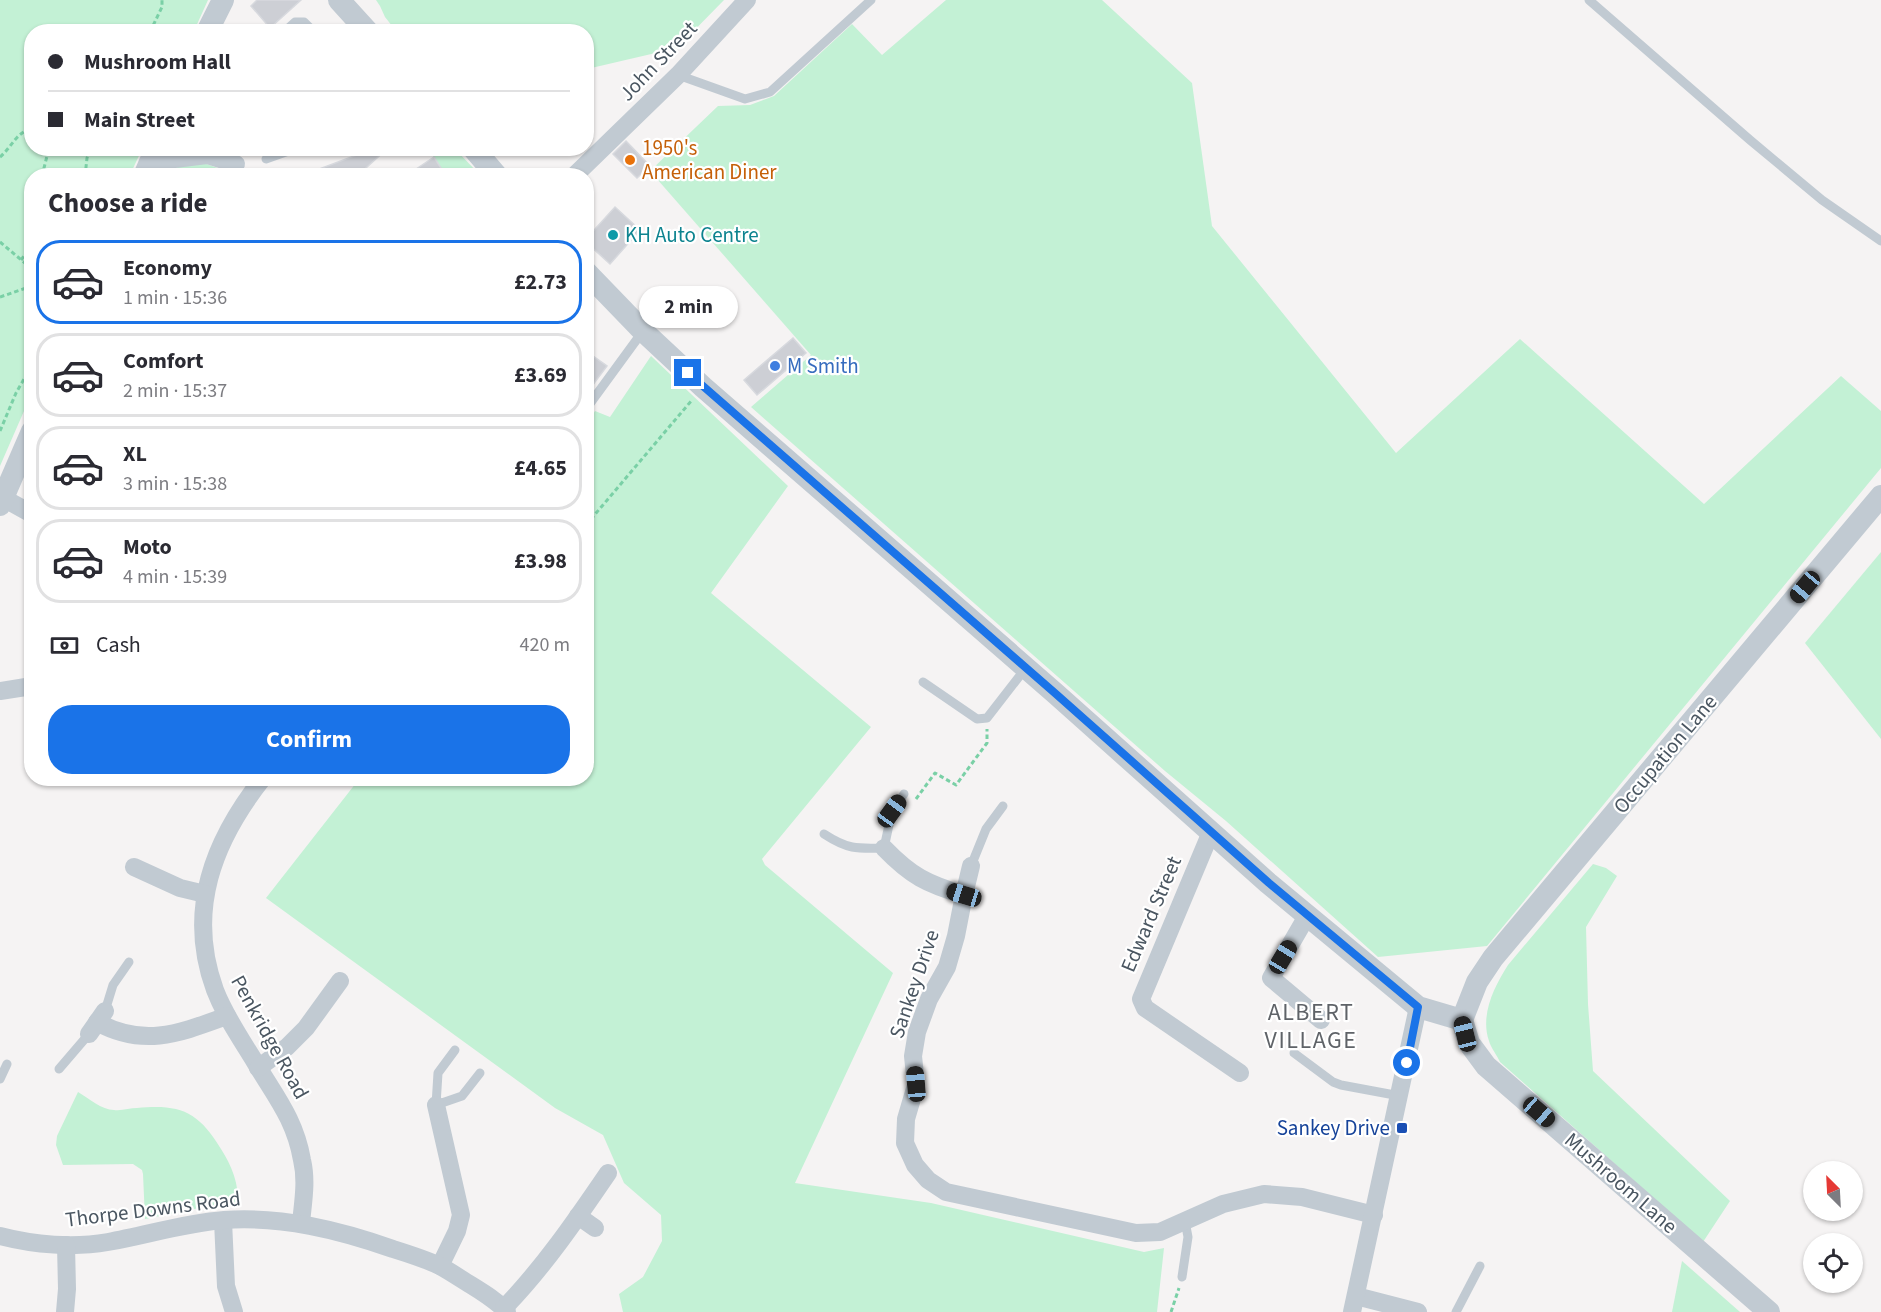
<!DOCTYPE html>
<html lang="en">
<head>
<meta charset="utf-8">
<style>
	body { margin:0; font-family:"Source Sans 3",sans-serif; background:#f7f7f7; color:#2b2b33; height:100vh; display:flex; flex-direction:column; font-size:22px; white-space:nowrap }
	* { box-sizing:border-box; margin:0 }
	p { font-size:20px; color:#7c7c81 }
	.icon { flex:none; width:33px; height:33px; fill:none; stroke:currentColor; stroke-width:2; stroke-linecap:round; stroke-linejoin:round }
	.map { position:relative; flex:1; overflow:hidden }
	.panel { position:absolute; left:24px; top:168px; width:570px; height:618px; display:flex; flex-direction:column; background:#fff; border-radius:24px; box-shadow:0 2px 4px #0004 }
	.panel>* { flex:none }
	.guide { position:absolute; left:24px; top:24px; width:570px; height:132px; border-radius:24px; box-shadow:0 2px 4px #0004; display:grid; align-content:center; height:132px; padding:0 24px; background:#fff }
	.needle { width:39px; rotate:336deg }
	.fabs { position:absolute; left:1803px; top:1161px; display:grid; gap:12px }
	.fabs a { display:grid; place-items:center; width:60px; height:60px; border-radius:50%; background:#fff; box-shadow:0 2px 4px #0004; font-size:30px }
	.end { position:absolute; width:27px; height:27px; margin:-14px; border:8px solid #1a73e8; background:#fff; box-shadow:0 0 0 3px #fff }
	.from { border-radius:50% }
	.bubble { position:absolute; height:42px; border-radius:21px; background:#fff; box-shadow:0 2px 4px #0004; font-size:20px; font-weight:700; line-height:42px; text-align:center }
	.car { position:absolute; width:18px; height:36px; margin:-18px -9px; border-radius:8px; box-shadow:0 0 4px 2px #0007; background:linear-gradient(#222 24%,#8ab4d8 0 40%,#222 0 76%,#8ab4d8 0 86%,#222 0) }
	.guide b { display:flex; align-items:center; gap:21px; height:57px; font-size:22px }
	.guide b+b { border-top:2px solid #e1e1e2 }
	.guide i { width:15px; height:15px; background:#2b2b33 }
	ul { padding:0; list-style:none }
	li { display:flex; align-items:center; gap:18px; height:84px; margin:0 12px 9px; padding:0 12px; border:3px solid #e1e1e2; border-radius:24px }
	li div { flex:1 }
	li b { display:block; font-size:22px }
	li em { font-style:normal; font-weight:700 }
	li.on { border-color:#1a73e8 }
	li>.icon { width:54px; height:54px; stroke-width:1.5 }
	h2 { padding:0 24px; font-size:27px; line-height:72px }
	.pay { display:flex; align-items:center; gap:15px; height:66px; padding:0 24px; font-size:22px }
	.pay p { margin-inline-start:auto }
	.button { display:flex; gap:12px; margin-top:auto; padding:12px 24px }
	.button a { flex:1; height:69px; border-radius:24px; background:#1a73e8; color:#fff; font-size:24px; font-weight:700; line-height:69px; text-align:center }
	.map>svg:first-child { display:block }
</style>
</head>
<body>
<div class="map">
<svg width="1881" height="1312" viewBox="0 0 1881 1312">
	<rect width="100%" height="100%" fill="#f5f3f3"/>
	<g fill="#c3f1d5">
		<polygon points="0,0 208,0 194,31 32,32 32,148 142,149 130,175 32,176 31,395 0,466"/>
		<polygon points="376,0 724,0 677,48 587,69 586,32 396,31 385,17 380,6"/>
		<polygon points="946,0 1102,0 1192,83 1212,226 1396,453 1520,339 1704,504 1841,376 1881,411 1881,468 1487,946 1378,957 1226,821 1165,771 751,407 811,355 650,171 718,106 750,105 774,96 852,24 882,55"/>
		<polygon points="428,149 455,149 480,175 446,175"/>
		<polygon points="204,163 231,173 232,175 157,176 159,170"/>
		<polygon points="651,356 788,486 711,593 871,727 762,859 765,865 893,973 795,1183 931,1203 1144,1252 1164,1248 1157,1312 623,1312 619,1294 643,1277 662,1241 661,1215 624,1183 603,1135 555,1108 266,898 356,783 351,779 586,778 587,424 595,411 610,417"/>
		<polygon points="1881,552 1881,739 1805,643"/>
		<path d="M 1593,864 L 1606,868 L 1617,876 L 1586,927 L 1588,1004 L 1593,1071 L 1730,1201 L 1703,1242 L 1500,1062 C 1497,1055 1491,1048 1489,1041 C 1480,1015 1494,987 1508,965 Z"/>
		<path d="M 78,1092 C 88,1098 102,1110 114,1110 C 122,1111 130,1108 137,1108 C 180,1104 198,1111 221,1149 C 232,1166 239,1184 238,1205 L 204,1207 L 145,1219 L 143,1174 L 142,1170 L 133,1164 L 63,1165 L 56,1145 L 57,1136 Z"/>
		<polygon points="1682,1261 1740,1312 1672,1312"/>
	</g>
	<g fill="#cdcfd5" stroke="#d7d9de" stroke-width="1.5">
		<polygon points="257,0 301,0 270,28 251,6"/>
		<polygon points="626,141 650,166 637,178 613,154"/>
		<polygon points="358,148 388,148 357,176 306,176 306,174 362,153"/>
		<polygon points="434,157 446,176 406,176"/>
		<polygon points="615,207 640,230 610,264 586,242 586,239"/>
		<polygon points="793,338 806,353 757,395 744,380"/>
		<polygon points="586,351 607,366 586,394"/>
	</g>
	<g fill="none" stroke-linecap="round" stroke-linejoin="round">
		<g stroke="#7ad0a6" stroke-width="3" stroke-dasharray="4.5 3" stroke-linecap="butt">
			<polyline points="150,32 162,7 162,0"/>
			<path d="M 0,157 C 12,147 17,131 32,129"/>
			<polyline points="42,176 49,148"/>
			<polyline points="85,176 87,158 91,148"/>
			<polyline points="0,242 32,269"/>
			<polyline points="21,260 32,245"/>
			<polyline points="0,297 32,286"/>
			<polyline points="0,431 16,393 32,365"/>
			<polyline points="586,525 692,400"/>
			<polyline points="916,799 935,773 956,785 987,743 987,729"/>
			<polyline points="1171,1312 1179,1288"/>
		</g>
		<g stroke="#c1cad2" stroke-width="9">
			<polyline points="1589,0 1750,140 1822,200 1881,241"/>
			<polyline points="284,32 295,22 304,22 310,28"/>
			<polyline points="678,75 745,99 770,92 871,0"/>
			<polyline points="266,159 297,148"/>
			<polyline points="586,409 643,331"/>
			<polyline points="923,682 977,719 987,718 1025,669"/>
			<path d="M 824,834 C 847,849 856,849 884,848 L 892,811 L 904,794"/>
			<polyline points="971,866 986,829 1003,806"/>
			<polyline points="105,1011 113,985 129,962"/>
			<polyline points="455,1050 438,1073 436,1105 462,1096 480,1073"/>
			<polyline points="1294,1053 1333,1082 1341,1085 1400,1096"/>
			<polyline points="59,1069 89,1034"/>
			<polyline points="0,1079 7,1064"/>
			<polyline points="1182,1277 1188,1237 1185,1221"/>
			<polyline points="1456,1312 1480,1266"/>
		</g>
		<g stroke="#c1cad2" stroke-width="18">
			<polyline points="150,162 207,155 236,164"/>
			<polyline points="574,176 678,75 747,0"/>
			<polyline points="3,498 32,514"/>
			<polyline points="0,691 32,686"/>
			<path d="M 263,778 C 213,841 186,911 215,990 C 225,1016 241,1039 255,1062 C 275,1096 295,1119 302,1160 C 307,1181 303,1202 301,1223"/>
			<polyline points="1211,832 1141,999 1145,1008 1240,1073"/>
			<path d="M 884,848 C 911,876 927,884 964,895 L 956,936 L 947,967 L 929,999 L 917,1032 L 913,1056 L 916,1085 L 906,1119 L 905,1143 L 915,1165 L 928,1180 L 946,1192 L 1136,1233 L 1160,1232 L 1223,1204 L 1264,1194 L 1302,1197 L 1374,1215"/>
			<polyline points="134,867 180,888 205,894"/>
			<polyline points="964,895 971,866"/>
			<polyline points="1307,916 1271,978 1321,1020"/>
			<path d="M 97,1022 C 144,1048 180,1033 227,1016"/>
			<polyline points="89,1034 105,1011"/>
			<polyline points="258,1068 287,1047 306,1028 340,981"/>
			<polyline points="436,1105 461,1215 457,1231 440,1266"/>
			<polyline points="578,1216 595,1228"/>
			<polyline points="223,1221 226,1286 234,1312"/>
			<path d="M 0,1236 C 34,1245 74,1248 108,1242 C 147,1235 185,1223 224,1220 C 282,1216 339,1230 393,1249 C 409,1254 425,1259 440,1266 C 451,1272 461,1279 471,1285 C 484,1293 497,1301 507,1312"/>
			<polyline points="1356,1296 1418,1312"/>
			<path d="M 504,1308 C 543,1268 576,1220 608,1173"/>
			<polyline points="65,1312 67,1289 66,1245"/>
			<polyline points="1352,1312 1418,1007"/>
		</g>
		<g stroke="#c1cad2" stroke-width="22">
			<polyline points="339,0 368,32"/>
			<polyline points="207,32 223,0"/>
			<polyline points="473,148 497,176"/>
			<polyline points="144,176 156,148"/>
			<polyline points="586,272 643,331 703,387 1056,694 1268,883 1418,1007 1462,1020"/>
			<polyline points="0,505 32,431"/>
			<polyline points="1462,1020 1477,982 1493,958 1881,496"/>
			<polyline points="1462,1020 1469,1043 1486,1066 1769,1312"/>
		</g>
	</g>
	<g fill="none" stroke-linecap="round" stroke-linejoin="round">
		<polyline stroke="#1a73e8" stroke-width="8" points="688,373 1056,694 1269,883 1418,1007 1407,1063"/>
	</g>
	<circle fill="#e8710a" stroke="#fff" stroke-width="2" cx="630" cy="160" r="6"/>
	<circle fill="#0f9aa8" stroke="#fff" stroke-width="2" cx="613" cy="235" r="6"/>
	<circle fill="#3f7fe0" stroke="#fff" stroke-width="2" cx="775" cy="366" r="6"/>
	<rect fill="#1a4fb4" stroke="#fff" stroke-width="2" x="1396" y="1122" width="12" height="12" rx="3"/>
	<g text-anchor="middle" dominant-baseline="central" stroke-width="4.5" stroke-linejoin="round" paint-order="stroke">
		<g font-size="21" fill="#4a5661" stroke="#fff">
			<text transform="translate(658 61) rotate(-46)">John Street</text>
			<text transform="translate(1665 754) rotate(-50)">Occupation Lane</text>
			<text transform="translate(1151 914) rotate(-67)">Edward Street</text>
			<text transform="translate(914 984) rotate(-71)">Sankey Drive</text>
			<text transform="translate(270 1037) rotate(61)">Penkridge Road</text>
			<text transform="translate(1621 1183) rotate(41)">Mushroom Lane</text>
			<text transform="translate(153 1209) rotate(-7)">Thorpe Downs Road</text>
		</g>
		<g font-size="21" fill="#c56008" stroke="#fff" text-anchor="start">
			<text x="642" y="148">1950's<tspan x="642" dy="24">American Diner</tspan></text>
		</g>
		<g font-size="21" fill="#0d838f" stroke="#fff" text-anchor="start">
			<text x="625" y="235">KH Auto Centre</text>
		</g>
		<g font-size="21" fill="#366cbe" stroke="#fff" text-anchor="start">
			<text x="787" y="366">M Smith</text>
		</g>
		<g font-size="21" fill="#164399" stroke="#fff" text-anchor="end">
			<text x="1390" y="1128">Sankey Drive</text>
		</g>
		<g font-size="24" letter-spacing="1.5" fill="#5f6368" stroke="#fff">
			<text x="1311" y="1012">ALBERT<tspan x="1311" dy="28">VILLAGE</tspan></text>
		</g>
	</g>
</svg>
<div class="fabs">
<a><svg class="needle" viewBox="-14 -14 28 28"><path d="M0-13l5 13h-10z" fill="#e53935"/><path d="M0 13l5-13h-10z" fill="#7c7c81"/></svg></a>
<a><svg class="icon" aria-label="locate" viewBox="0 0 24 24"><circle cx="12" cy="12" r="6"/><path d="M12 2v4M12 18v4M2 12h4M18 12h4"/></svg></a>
</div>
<i class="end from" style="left:1407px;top:1063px"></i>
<i class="end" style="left:688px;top:373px"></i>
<div class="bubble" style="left:639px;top:286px;width:99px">2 min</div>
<i class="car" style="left:1805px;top:587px;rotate:220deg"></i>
<i class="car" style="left:892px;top:811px;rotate:36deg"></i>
<i class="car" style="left:964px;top:895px;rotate:287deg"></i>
<i class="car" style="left:1283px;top:957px;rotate:31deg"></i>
<i class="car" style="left:1465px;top:1034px;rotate:346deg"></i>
<i class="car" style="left:916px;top:1084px;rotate:355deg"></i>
<i class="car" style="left:1539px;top:1112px;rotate:131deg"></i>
<div class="guide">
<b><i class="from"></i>Mushroom Hall</b>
<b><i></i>Main Street</b>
</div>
<section class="panel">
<h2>Choose a ride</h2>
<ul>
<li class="on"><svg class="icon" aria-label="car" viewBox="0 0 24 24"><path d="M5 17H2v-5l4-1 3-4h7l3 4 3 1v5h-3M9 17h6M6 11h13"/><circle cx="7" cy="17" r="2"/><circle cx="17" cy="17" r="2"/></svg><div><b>Economy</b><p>1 min · 15:36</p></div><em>£2.73</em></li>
<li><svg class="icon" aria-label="car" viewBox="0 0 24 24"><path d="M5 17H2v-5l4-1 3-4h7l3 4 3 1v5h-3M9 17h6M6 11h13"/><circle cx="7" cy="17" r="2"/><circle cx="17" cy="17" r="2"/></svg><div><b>Comfort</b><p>2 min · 15:37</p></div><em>£3.69</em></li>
<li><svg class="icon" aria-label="car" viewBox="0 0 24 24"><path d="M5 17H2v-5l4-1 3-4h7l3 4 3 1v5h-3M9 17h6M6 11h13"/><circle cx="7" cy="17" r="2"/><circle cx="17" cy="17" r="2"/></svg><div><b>XL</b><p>3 min · 15:38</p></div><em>£4.65</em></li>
<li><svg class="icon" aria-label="car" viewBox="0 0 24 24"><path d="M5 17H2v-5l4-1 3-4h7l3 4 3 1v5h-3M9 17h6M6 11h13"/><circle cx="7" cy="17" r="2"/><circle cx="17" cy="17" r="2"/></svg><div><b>Moto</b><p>4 min · 15:39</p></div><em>£3.98</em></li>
</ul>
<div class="pay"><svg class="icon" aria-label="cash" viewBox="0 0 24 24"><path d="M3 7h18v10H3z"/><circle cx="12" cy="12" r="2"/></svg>Cash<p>420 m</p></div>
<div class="button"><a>Confirm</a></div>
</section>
</div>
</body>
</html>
